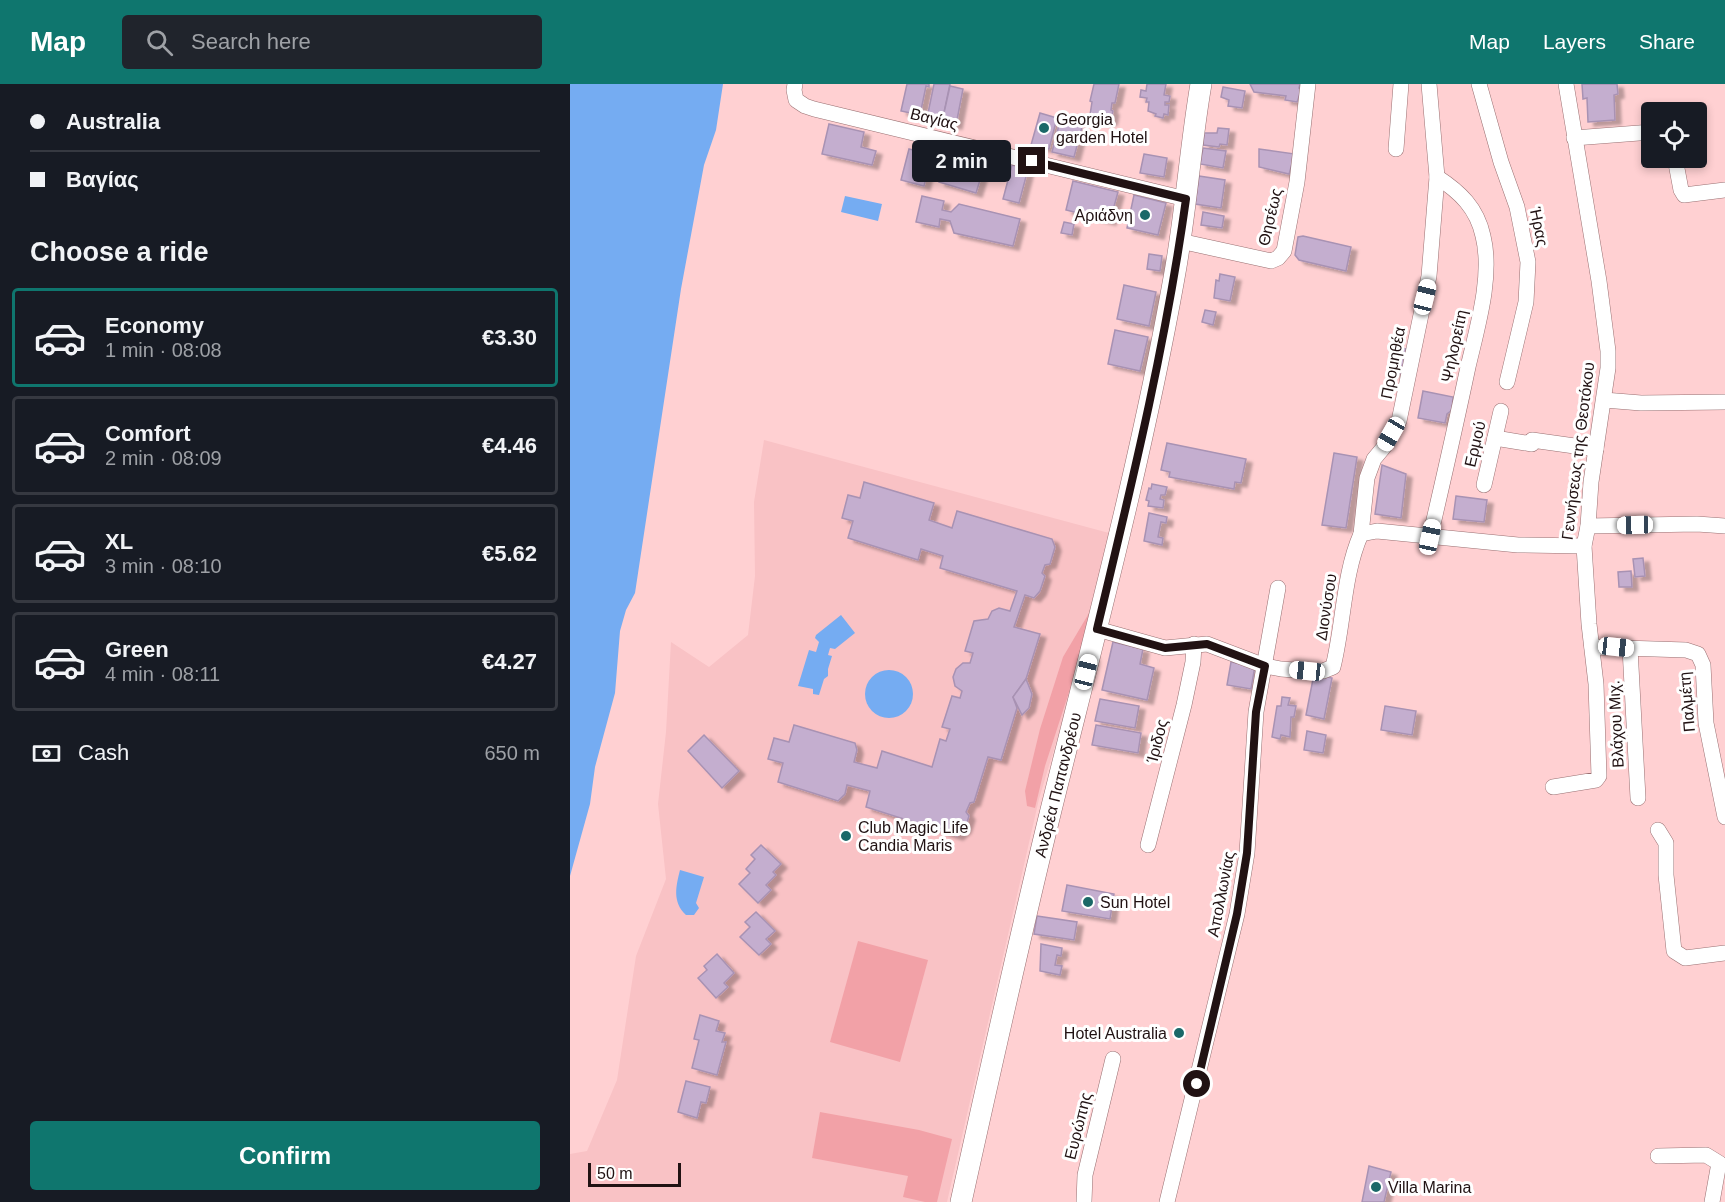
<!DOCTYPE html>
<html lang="en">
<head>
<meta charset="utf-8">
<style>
	body { margin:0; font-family:Helvetica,sans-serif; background:#20242c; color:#f1f3f6; height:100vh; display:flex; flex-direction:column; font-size:22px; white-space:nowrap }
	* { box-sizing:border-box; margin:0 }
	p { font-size:20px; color:#9ea1a6 }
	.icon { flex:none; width:33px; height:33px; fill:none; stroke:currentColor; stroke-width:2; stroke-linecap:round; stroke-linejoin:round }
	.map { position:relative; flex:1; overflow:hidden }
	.details { display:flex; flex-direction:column; background:#171b24; width:570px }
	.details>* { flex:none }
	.hud { display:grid; align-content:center; height:132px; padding:0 30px; background:#171b24 }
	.controls { position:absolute; left:1071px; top:18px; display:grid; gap:12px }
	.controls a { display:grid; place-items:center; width:66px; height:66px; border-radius:6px; background:#171b24; box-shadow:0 3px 9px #0003; font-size:30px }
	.scale { position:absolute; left:18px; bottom:15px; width:93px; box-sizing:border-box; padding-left:6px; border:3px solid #211213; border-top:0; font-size:16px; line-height:21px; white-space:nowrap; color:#211213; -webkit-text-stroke:4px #fff; paint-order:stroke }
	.end { position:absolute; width:27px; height:27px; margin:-14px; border:8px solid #211213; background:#fff; box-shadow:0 0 0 3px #fff }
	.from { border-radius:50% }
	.bubble { position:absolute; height:42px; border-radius:6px; background:#171b24; box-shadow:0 3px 9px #0003; font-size:20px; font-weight:600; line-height:42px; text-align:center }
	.car { position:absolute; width:18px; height:36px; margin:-18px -9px; border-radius:8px; box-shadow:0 0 4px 2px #0007; background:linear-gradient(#fff 24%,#345 0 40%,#fff 0 76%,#345 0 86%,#fff 0) }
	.hud b { display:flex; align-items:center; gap:21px; height:57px; font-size:22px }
	.hud b+b { border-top:2px solid #363941 }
	.hud i { width:15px; height:15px; background:#f1f3f6 }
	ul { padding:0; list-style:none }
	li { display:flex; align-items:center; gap:18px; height:99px; margin:0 12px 9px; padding:0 18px; border:3px solid #363941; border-radius:6px }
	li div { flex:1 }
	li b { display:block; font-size:22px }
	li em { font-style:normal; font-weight:600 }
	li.active { border-color:#0f766e }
	li>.icon { width:54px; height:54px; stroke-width:1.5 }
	h2 { padding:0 30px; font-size:27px; line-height:72px }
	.pay { display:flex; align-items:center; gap:15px; height:66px; padding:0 30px; font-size:22px }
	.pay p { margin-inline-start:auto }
	.cta { display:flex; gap:12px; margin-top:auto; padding:12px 30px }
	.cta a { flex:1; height:69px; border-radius:6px; background:#0f766e; color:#fff; font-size:24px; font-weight:600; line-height:69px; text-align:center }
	header { display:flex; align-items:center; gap:36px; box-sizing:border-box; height:84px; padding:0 30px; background:#0f766e; color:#fff }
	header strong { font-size:28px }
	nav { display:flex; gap:33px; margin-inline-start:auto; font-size:21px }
	.search { width:420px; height:54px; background:#20242c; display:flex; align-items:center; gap:15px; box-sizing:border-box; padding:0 21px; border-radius:6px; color:#9ea1a6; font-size:22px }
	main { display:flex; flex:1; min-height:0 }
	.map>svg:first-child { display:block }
</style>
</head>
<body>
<header>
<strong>Map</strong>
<div class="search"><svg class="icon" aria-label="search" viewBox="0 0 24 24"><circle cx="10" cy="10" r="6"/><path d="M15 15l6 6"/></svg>Search here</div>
<nav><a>Map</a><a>Layers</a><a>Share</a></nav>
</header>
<main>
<section class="details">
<div class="hud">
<b><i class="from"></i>Australia</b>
<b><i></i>Βαγίας</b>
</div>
<h2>Choose a ride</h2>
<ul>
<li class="active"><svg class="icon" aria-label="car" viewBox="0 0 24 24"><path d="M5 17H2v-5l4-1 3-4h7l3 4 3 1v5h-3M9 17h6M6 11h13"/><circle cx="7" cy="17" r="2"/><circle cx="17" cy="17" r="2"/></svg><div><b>Economy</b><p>1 min · 08:08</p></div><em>€3.30</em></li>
<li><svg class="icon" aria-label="car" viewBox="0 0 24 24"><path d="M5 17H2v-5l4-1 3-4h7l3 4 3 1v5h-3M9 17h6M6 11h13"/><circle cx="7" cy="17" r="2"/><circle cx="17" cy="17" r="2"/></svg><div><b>Comfort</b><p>2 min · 08:09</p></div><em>€4.46</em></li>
<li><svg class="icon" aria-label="car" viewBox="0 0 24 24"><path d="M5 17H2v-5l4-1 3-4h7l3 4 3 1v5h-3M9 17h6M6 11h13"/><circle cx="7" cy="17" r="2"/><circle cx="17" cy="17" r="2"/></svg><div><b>XL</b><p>3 min · 08:10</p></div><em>€5.62</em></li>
<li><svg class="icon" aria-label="car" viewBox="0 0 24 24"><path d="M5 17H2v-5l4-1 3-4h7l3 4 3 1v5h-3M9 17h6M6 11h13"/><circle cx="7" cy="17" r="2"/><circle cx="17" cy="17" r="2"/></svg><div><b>Green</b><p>4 min · 08:11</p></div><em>€4.27</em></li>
</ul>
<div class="pay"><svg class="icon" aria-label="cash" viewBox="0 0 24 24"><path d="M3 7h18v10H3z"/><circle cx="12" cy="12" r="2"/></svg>Cash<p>650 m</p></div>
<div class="cta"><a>Confirm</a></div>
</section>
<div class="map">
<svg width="1155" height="1118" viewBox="0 0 1155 1118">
	<defs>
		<filter id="shadow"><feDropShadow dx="6" dy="4" stdDeviation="1.5" flood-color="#0004"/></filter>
	</defs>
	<rect width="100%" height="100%" fill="#ffd0d2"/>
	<polygon fill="#f9c2c5" points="194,356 539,449 503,602 469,715 377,1118 0,1118 0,1070 17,1067 47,996 66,872 96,795 88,720 96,648 101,558 139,583 178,551 185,492 184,418"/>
	<g fill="#f2a1a7">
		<polygon points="522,524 500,605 475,682 465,724 457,722 455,707 470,645 493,573"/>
		<polygon points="288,857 358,876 330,978 260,958"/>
		<polygon points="250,1028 349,1046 382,1055 367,1118 355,1118 333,1113 338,1092 242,1074"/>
	</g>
	<g fill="#75acf2">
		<polygon points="0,0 153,0 146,46 134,81 111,205 65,509 56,526 50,547 45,609 25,683 20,720 0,792"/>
		<polygon points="275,112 312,120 308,137 271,128"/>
		<polygon points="271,531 285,549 265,565 260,564 258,571 262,572 258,585 258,592 254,595 249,611 243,610 243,605 228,602 239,566 246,568 249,558 245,554 246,551"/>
		<circle cx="319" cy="610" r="24"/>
		<path d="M 110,786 L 134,793 L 126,819 L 129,824 L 124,831 L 116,831 C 102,818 106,802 110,786 Z"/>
	</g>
	<g fill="#c4aecf" stroke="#a892b3" stroke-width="1.5" filter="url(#shadow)">
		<polygon points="337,0 359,0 359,3 356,2 350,31 331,27"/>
		<polygon points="364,0 380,0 372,38 357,34"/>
		<polygon points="524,0 549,0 545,19 542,19 541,26 543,27 541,37 538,37 537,39 524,36 524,34 520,31 522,18 520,17"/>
		<polygon points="577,0 596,0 594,11 600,12 599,18 595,18 595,21 599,21 598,31 594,30 593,34 585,32 586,30 578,27 579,18 576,18 577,14 570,13 571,6 576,7"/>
		<polygon points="680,0 730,0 729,4 732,5 727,18 715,16 716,12 684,8"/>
		<polygon points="1012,0 1047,0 1048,10 1044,11 1045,36 1018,38 1017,14 1013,15"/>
		<polygon points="380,2 393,5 386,41 372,38"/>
		<polygon points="653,3 675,7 672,24 658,22 659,16 651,13"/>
		<polygon points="470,29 487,34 479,65 461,61"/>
		<polygon points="490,37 512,43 504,73 482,68"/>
		<polygon points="259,40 294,48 291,63 306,67 302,81 252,70"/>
		<polygon points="648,44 659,45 657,61 650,60 649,63 633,61 634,49 647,49"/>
		<polygon points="380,62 417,73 406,109 369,98"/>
		<polygon points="633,64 656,67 653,84 630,80"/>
		<polygon points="339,65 362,70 354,102 331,96"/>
		<polygon points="689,65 725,70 719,90 689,83"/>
		<polygon points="574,70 597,74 594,93 570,89"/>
		<polygon points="442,81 458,85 449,119 433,115"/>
		<polygon points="629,92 655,96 651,124 625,120"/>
		<polygon points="503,97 548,108 540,137 496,126"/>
		<polygon points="564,111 596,119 588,151 557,144"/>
		<polygon points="352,112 374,117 372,126 381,128 389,120 450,135 443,162 384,149 380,137 370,135 369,143 346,138"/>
		<polygon points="633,128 654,132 652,144 631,141"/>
		<polygon points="494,138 504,140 502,151 491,149"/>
		<polygon points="733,152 781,163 776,187 729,176 725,171 728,153"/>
		<polygon points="579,170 592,172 590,187 577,185"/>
		<polygon points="650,190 665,193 660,217 644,214 646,196 649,197"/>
		<polygon points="554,201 586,208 579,242 547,235"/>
		<polygon points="635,226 646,228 643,241 632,238"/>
		<polygon points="545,246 578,253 570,287 538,280"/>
		<polygon points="823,263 836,265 832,290 818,288"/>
		<polygon points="853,307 883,313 882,326 877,330 875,339 848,334"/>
		<polygon points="597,359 676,375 671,399 665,398 664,405 599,393 600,388 591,386"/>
		<polygon points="764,369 787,373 776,444 752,441"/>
		<polygon points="812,381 836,390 831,434 805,430"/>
		<polygon points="294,398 364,419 359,436 382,444 387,427 482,455 485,463 480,480 475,481 472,489 475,492 470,507 464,514 455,511 444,543 470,550 456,595 443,613 447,624 431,676 418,673 404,718 400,719 396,728 399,732 395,745 387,752 296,723 300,707 277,701 275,710 268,717 208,698 213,679 198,675 204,654 219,658 224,641 285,659 287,666 284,678 307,684 312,667 362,683 370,655 376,657 380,645 372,643 382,612 390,614 392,607 385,602 383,593 386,585 393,579 400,579 403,569 395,567 404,537 418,535 422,527 429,524 440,527 447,507 370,484 373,472 351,465 348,476 278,454 283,437 272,434 278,411 290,414"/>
		<polygon points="582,400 597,403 595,411 591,411 590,415 594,416 593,424 578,422 579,417 576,416 579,404 581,405"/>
		<polygon points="886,412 917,416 914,438 883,435"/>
		<polygon points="579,429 597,433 596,439 591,438 588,453 593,454 592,461 574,457"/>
		<polygon points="1073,474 1075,492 1065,493 1063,475"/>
		<polygon points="1061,487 1062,503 1049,503 1048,488"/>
		<polygon points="543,558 573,565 570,580 584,584 577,616 532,606"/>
		<polygon points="661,578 685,582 681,605 657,601"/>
		<polygon points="744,590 762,594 754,635 736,631"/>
		<polygon points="456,595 462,610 459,624 452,631 443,613"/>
		<polygon points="712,613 720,614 718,621 726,622 724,633 721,633 720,653 711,651 710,655 702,653 707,622 711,622"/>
		<polygon points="530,615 569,622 565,644 525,637"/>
		<polygon points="815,622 846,627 842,651 811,646"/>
		<polygon points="526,641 571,649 568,669 522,661"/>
		<polygon points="737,647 756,651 753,669 734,666"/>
		<polygon points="134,651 169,687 152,704 118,667"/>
		<polygon points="191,761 211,780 203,788 206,791 196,801 201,806 188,819 169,800 180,789 176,785 185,775 181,771"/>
		<polygon points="497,801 544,810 540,835 492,827"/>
		<polygon points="186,828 205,847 196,855 201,860 189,871 170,853 180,843 175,838"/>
		<polygon points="467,832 507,838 504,856 464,850"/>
		<polygon points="471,860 492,864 491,872 487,871 485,881 492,882 490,891 470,887"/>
		<polygon points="147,870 164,889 154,899 158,903 146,914 128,894 137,886 134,882"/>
		<polygon points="130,931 149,937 146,947 155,949 152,958 156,958 147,991 122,984 129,956 124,955"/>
		<polygon points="116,997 140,1003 136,1019 131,1018 127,1034 108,1028"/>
		<polygon points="799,1082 821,1088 814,1118 792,1118"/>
	</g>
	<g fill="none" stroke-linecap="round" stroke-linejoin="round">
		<defs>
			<g id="minor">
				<polyline points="225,0 224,6 226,16 235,22 244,25 616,115"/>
				<polyline points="909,0 931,78 947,123 958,178 956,218 937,298"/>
				<polyline points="1004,54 1082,48"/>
				<polyline points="826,65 831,0"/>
				<polyline points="1105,74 1111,106 1114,111 1155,106"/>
				<polyline points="610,157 701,177 708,174 714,167 727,98 738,0"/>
				<polyline points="1034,316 1071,319 1155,318"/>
				<polyline points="925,354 962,360 962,356 1026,365"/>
				<polyline points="914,401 931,327"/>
				<polyline points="1018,442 1127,440 1155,442"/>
				<polyline points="791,450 797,394 804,375 814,363 829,337 859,192 867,93 859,0"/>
				<path d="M 860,453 C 873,397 886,340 898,283 C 907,244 923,192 913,152 C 907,124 890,108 867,93"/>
				<path d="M 527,545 L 595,564 L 637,560 L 695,582 L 711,585 L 737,587 L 753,587 L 763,583 C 774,539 773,491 791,450 L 807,447 L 948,461 L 1014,462"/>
				<polyline points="1022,563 1116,566 1128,570 1133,581 1136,639 1155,733"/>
				<polyline points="1060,564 1068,714"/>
				<polyline points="983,703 1026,696 1029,692 1026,600 1019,540 1014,462 1018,442 1021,398 1038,284 1038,267 1029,197 996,0"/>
				<polyline points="1088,746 1096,759 1096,791 1104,867 1115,874 1155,869"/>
				<polyline points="578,761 614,621 623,578 624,560"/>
				<polyline points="1088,1072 1136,1071 1149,1079 1142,1118"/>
				<polyline points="514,1118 515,1091 543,975"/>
				<polyline points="597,1118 667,830 677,769 686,628 708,504"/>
			</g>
			<path id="secondary" d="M 391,1118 C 420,987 449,856 481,726 C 525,549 572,373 604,194 C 616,129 620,64 631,0"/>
		</defs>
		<use href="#minor" stroke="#997072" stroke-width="16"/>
		<use href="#secondary" stroke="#997072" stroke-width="22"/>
		<use href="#minor" stroke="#fff" stroke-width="15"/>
		<use href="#secondary" stroke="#fff" stroke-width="21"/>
	</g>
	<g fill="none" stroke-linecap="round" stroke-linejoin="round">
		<path stroke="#211213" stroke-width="8" d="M 462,77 L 616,115 C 596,260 561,403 527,545 L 595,564 L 637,560 L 695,582 L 686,628 L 677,769 L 667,830 L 627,1000"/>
	</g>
	<g fill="#1b6868" stroke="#fff" stroke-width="2">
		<circle cx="474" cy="44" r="6"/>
		<circle cx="575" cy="131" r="6"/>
		<circle cx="276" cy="752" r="6"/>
		<circle cx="518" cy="818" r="6"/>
		<circle cx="609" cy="949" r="6"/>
		<circle cx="806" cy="1103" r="6"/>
	</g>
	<g text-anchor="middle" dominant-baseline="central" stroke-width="6" stroke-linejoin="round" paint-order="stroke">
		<g font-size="16" fill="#211213" stroke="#fff">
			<text transform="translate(364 35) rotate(14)">Βαγίας</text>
			<text transform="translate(700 133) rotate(-77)">Θησέως</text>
			<text transform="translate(969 143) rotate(78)">Ήρας</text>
			<text transform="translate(884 262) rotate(-78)">Ψηλορείτη</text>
			<text transform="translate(823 279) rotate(-79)">Προμηθέα</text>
			<text transform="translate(905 360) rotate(-77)">Ερμού</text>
			<text transform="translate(1008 367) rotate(-83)">Γεννήσεως της Θεοτόκου</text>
			<text transform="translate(756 523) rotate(-81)">Διονύσου</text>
			<text transform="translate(1117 618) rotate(-95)">Παλμέτη</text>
			<text transform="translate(1046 640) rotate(-93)">Βλάχου Μιχ.</text>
			<text transform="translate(587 657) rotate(-76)">Ίριδος</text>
			<text transform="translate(488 701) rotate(-76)">Ανδρέα Παπανδρέου</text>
			<text transform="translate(651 810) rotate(-79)">Απολλωνίας</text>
			<text transform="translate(508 1042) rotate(-76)">Ευρώπης</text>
		</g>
		<g font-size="16" fill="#211213" stroke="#fff" text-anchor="start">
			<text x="486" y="35">Georgia<tspan x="486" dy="18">garden Hotel</tspan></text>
			<text x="563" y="131" text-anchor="end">Αριάδνη</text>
			<text x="288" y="743">Club Magic Life<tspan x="288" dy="18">Candia Maris</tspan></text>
			<text x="530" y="818">Sun Hotel</text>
			<text x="597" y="949" text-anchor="end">Hotel Australia</text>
			<text x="818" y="1103">Villa Marina</text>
		</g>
	</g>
</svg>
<div class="controls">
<a><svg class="icon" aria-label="locate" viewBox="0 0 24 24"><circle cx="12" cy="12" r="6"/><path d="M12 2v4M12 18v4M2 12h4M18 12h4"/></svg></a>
</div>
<div class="scale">50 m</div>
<i class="end from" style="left:627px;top:1000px"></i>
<i class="end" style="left:462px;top:77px"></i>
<div class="bubble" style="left:342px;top:56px;width:99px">2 min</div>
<i class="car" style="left:855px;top:213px;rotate:14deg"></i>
<i class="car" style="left:821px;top:350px;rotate:210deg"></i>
<i class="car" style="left:1065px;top:441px;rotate:269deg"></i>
<i class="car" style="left:860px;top:453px;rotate:12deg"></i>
<i class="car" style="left:1046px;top:563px;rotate:96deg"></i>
<i class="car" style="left:737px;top:587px;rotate:276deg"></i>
<i class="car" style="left:516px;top:588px;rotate:14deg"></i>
</div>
</main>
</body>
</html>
